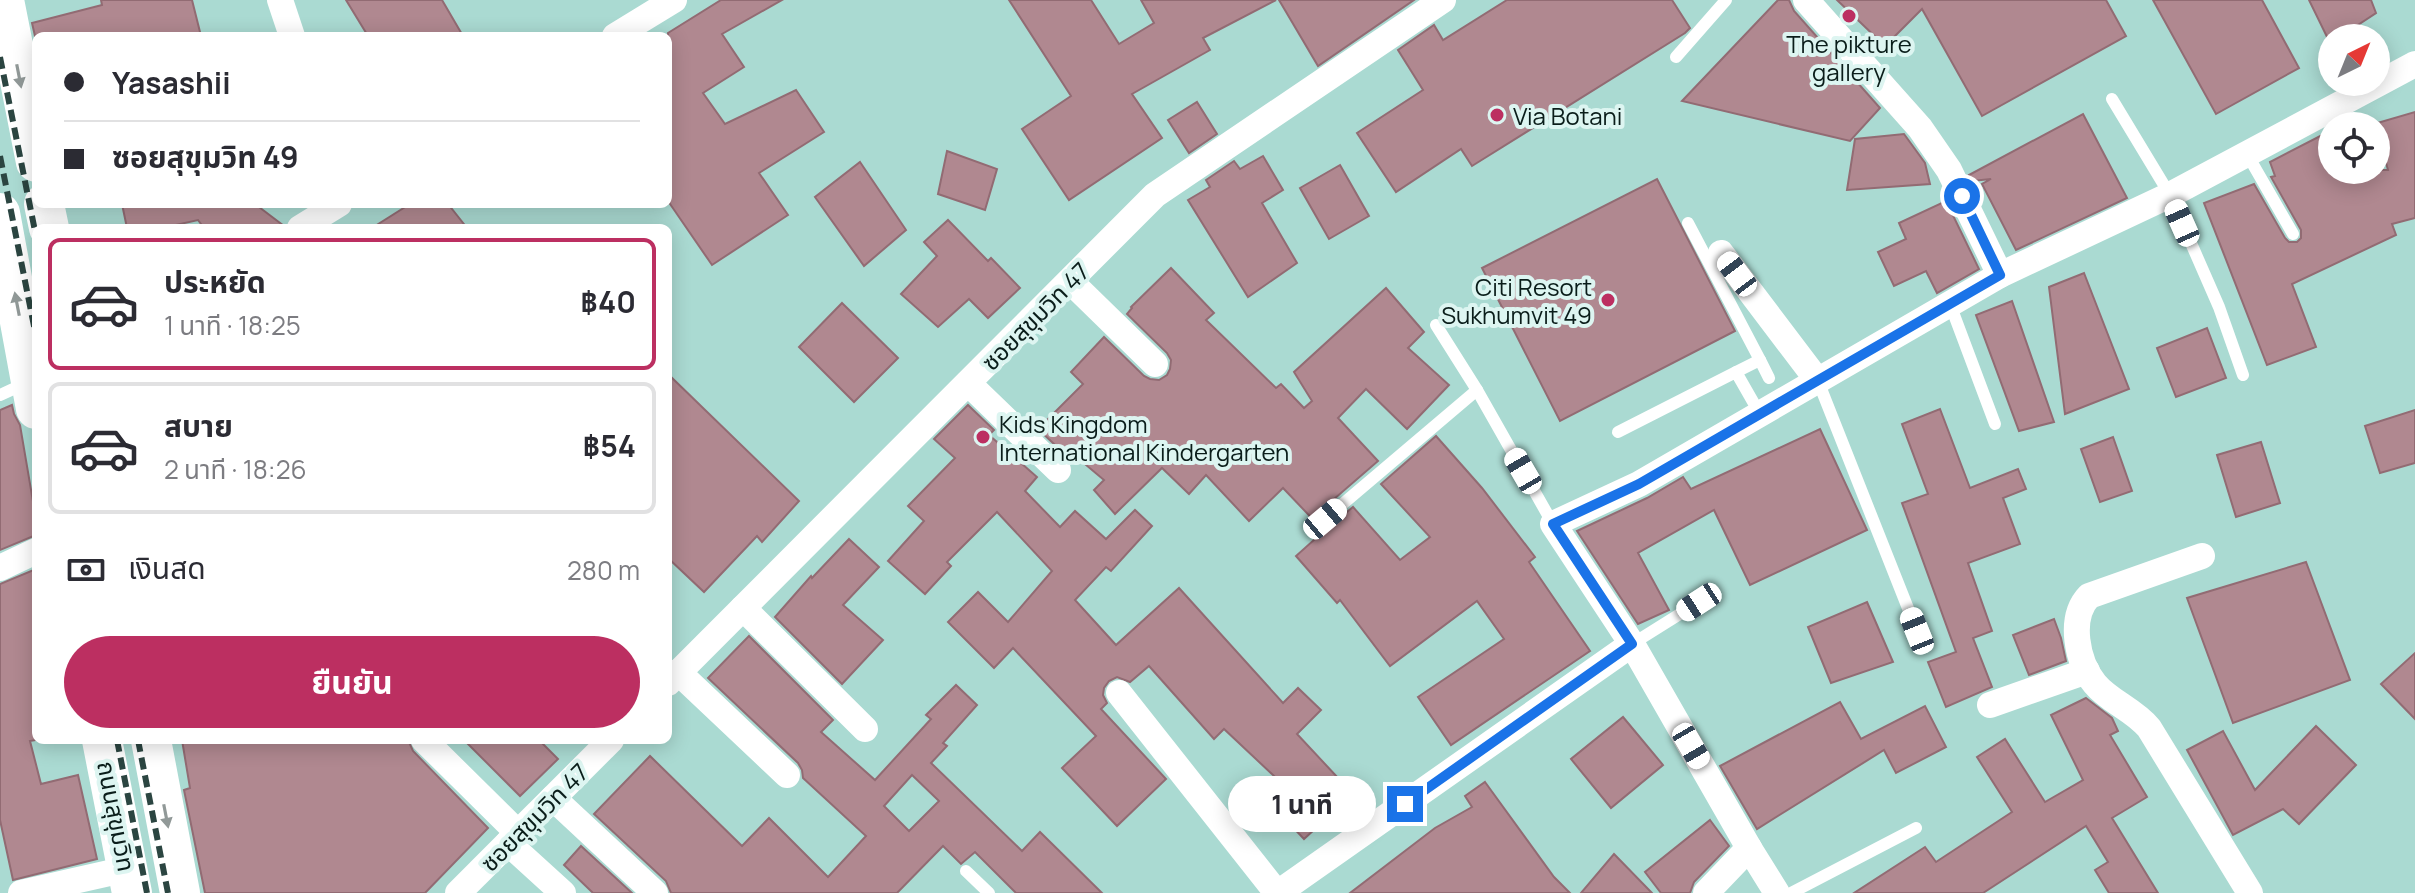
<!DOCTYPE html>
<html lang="th">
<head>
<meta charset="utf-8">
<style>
	body { margin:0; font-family:Manrope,"Noto Sans Thai",sans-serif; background:#f2f2f3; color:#2b2b33; height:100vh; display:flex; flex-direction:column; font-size:30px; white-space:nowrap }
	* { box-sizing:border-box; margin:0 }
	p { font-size:26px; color:#7c7c81 }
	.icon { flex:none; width:44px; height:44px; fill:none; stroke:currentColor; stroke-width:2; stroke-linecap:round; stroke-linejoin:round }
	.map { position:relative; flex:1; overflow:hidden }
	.details { position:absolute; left:32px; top:224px; width:640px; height:520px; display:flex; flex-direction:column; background:#fff; border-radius:12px; box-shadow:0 4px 20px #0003 }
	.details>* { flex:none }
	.hud { position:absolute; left:32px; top:32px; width:640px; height:176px; border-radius:12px; box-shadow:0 4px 20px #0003; display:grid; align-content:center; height:176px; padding:0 32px; background:#fff }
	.needle { width:52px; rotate:43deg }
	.fabs { position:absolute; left:2318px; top:24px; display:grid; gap:16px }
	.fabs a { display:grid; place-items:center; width:72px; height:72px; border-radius:50%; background:#fff; box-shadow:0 4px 20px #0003; font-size:40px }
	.end { position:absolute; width:36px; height:36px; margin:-18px; border:10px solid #1a73e8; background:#fff; box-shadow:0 0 0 4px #fff }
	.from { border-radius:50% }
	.bubble { position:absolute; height:56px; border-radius:28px; background:#fff; box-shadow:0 4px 20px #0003; font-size:26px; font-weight:700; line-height:56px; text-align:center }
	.car { position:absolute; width:24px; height:48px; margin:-24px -12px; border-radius:10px; box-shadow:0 0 6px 2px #0007; background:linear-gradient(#fff 24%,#345 0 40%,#fff 0 76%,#345 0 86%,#fff 0) }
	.hud b { display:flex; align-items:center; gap:28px; height:76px; font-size:30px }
	.hud b+b { border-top:2px solid #e1e1e2 }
	.hud i { width:20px; height:20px; background:#2b2b33 }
	ul { padding:14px 0 0; list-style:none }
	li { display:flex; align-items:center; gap:24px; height:132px; margin:0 16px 12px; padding:0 16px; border:4px solid #e1e1e2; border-radius:12px }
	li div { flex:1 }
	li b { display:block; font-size:30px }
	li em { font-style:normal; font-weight:700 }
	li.active { border-color:#bc2f61 }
	li>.icon { width:72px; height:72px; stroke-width:1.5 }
	.pay { display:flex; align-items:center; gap:20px; height:88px; padding:0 32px; font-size:30px }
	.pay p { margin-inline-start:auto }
	.action { display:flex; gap:16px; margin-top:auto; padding:16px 32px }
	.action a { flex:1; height:92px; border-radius:48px; background:#bc2f61; color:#fff; font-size:32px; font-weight:700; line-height:92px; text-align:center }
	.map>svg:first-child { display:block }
</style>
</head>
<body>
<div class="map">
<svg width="2415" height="893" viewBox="0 0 2415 893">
	<rect width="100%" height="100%" fill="#aadad2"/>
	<g fill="#b08890" stroke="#926b73" stroke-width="2" fill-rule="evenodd">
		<polygon points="101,0 192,0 201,36 35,36 32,23 102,5"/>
		<polygon points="346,0 442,0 463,36 368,36"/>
		<polygon points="721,0 782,0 722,34 744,67 703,93 725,124 796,90 824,132 759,173 788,215 712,265 668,201 668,33"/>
		<polygon points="1009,0 1091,0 1119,44 1154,23 1141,0 1276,0 1203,38 1210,50 1132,94 1162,138 1069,200 1022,129 1071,96"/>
		<polygon points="1279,0 1414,0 1318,66"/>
		<polygon points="1507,0 1672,0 1690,28 1685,33 1472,166 1461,149 1396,192 1357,133 1423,90 1398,50 1434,25 1443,40"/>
		<polygon points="1778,0 1789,0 1794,11 1880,108 1850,141 1682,101"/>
		<polygon points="1837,0 2106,0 2126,36 1982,116 1922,9 1885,46"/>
		<polygon points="2153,0 2262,0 2299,68 2216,114"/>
		<polygon points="2309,0 2371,0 2376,13 2338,38 2332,38 2330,43"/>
		<polygon points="1197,102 1217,134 1189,153 1168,120"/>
		<polygon points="2415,112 2415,218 2392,224 2396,235 2292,284 2316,347 2267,365 2204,203 2254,184 2285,238 2289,242 2297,242 2301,238 2301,230 2271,177 2275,176 2270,162 2332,130 2332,170 2388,170 2376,126 2374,124"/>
		<polygon points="2083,114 2127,198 2016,250 1982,184 1991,179 1972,181 1969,175"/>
		<polygon points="1904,134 1925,163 1930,184 1847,190 1855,139"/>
		<polygon points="947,151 997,169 985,210 938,194"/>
		<polygon points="1263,156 1283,190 1262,203 1297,263 1248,297 1188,200 1210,187 1206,180 1234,161 1240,169"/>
		<polygon points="860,162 906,230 864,266 815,197"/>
		<polygon points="1340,165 1369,216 1329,239 1300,188"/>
		<polygon points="1657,179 1735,331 1560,421 1482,268"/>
		<polygon points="1946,201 1979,269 1937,293 1926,271 1894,286 1878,252 1906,239 1899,223"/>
		<polygon points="122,204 255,204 284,226 284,228 204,228 198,220 162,228 127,228"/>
		<polygon points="410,204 448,204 467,228 372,228"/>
		<polygon points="948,220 988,261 991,258 1020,288 988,318 969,299 938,327 901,294 937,256 924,242"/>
		<polygon points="1171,268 1214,313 1206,320 1276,388 1281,384 1304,408 1312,401 1294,372 1386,288 1424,332 1408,348 1449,385 1407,429 1366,389 1338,418 1378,461 1319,512 1316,517 1318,524 1323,528 1330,526 1353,507 1400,560 1430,537 1381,484 1436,436 1482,488 1535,557 1529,562 1590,651 1451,745 1418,697 1504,639 1477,601 1390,666 1340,600 1337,603 1296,556 1324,531 1283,488 1249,521 1206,475 1189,494 1162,468 1115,514 1094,490 1104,480 1073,454 1069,458 1038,429 1083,384 1071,372 1104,337 1144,376 1150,379 1159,380 1167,375 1170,369 1171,360 1167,353 1127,314 1132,308 1131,307"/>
		<polygon points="2084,273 2129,389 2065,414 2049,287"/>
		<polygon points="2012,301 2054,422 2019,431 1976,315"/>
		<polygon points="842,303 898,358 854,402 799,347"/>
		<polygon points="2207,328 2226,378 2176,397 2157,348"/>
		<polygon points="668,374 799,501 762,542 757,536 704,592 668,558"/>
		<polygon points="12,405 14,414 20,425 36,519 36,535 0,550 0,410"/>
		<polygon points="968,405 994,430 989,435 1037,477 1025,491 1060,527 1075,511 1106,539 1135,510 1152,526 1111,571 1106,567 1075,600 1116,645 1179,588 1283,703 1298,688 1321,710 1297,734 1353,794 1304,839 1258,790 1274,776 1224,729 1214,739 1149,666 1130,682 1117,677 1109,681 1104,688 1103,695 1107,703 1101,709 1166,779 1117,826 1062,768 1096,736 1013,648 994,668 948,622 978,592 1008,622 1052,571 997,512 947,562 951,566 925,594 888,561 924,521 908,506 955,458 934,439"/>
		<polygon points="1940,409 1970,488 2018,469 2026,489 2003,498 2020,544 1968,563 1992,631 1973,638 1992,687 1946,707 1928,662 1956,652 1902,503 1928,494 1902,424"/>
		<polygon points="2415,410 2415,463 2380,473 2365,426"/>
		<polygon points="1820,429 1867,530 1750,585 1714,510 1638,553 1669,610 1638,624 1577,531 1647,498 1683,477 1691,489"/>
		<polygon points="2113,437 2132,491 2100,502 2081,449"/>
		<polygon points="2261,442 2280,503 2236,517 2217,455"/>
		<polygon points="849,539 879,567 843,605 883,640 842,684 775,617 811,576 812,578"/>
		<polygon points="2306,562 2350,680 2233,723 2187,598"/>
		<polygon points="36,569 36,740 30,741 41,784 78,775 97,859 13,880 0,820 0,584"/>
		<polygon points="1867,602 1893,662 1831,683 1808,627"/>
		<polygon points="2054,619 2061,638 2066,661 2029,675 2013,635"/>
		<path d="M 749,636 L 833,720 L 821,732 L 875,780 L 931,719 L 926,715 L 956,685 L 977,705 L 943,743 L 947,746 L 931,763 L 1022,851 L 1040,832 L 1102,893 L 1016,893 L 975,852 L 961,864 L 943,846 L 897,893 L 671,893 L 666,881 L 594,814 L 650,756 L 742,846 L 769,818 L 828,877 L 866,836 L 803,778 L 802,770 L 798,763 L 708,678 ZM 912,775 L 939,801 L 909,831 L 884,806 Z"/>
		<polygon points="2415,653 2415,719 2381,684"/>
		<polygon points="2086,698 2112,718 2118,731 2110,735 2147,797 2112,818 2158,893 2109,893 2095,870 2108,862 2086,826 1983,893 1854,893 1925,847 1936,862 2012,812 1977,757 2005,739 2045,802 2083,780 2051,715"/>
		<polygon points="1840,702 1861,739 1925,706 1946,747 1896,773 1884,750 1757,829 1720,766"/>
		<polygon points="1623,717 1663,765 1611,808 1571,759"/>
		<polygon points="2316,726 2356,765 2299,824 2283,809 2233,835 2187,750 2223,731 2255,790"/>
		<polygon points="182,740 408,740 413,751 488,828 425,893 205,893 184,790 190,788"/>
		<polygon points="464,740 539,740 558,759 520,796"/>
		<polygon points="1485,782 1554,877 1570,893 1350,893 1435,828 1472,807 1465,796"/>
		<polygon points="1710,820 1729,846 1694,882 1690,893 1661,893 1645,872"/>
		<polygon points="581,846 632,893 593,893 564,865"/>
		<polygon points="1614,854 1652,893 1581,893"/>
	</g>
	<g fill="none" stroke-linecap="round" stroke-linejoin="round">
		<g stroke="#fff" stroke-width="12">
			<polyline points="1676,57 1726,0"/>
			<polyline points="2112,99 2170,195 2219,307 2243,375"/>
			<polyline points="2247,154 2293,234"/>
			<polyline points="1688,223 1760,360 1736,372"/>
			<polyline points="1950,304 1995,424"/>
			<polyline points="1436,325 1477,390 1553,524"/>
			<polyline points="1760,360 1769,378"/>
			<polyline points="1818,381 1917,631"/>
			<polyline points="0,395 24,384"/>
			<polyline points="1618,432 1736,372 1760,414"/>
			<polyline points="1325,519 1477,390"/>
			<polyline points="1632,644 1699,602"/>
			<polyline points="966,871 989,893"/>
			<polyline points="1791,893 1916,828"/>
		</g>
		<g stroke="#fff" stroke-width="26">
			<polyline points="280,0 292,36"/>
			<polyline points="1806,0 1920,128 1949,170 2000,275"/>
			<polyline points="615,36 674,0"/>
			<polyline points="300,228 339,204"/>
			<polyline points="1721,253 1818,381"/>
			<polyline points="1070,281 1155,364"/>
			<polyline points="968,383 1058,470"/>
			<path d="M 2202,556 L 2089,596 C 2068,618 2077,662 2095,684 C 2110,702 2133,709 2149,728 L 2250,893"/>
			<polyline points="0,568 36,551"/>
			<polyline points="743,608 865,729"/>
			<polyline points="678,672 787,775"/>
			<polyline points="668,683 1155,195 1443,0"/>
			<polyline points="1119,693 1277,893"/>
			<polyline points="1990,705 2087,671"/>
			<polyline points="424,740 518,833"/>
			<polyline points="553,798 655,893"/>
			<polyline points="508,843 563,893"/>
			<polyline points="21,893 127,869"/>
			<polyline points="458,893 611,740"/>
			<polyline points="1278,893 1632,644"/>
			<polyline points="1706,893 1749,848"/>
			<polyline points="1777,893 1749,848 1632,644 1553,524 1639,484 2000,275 2170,195 2415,64"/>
		</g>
		<g stroke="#fff" stroke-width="40">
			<polyline points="4,0 36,162"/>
			<polyline points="44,204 49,228"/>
			<polyline points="0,213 36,409"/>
			<polyline points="102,740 132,893"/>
			<polyline points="151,740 180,893"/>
		</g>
		<g stroke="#2b4541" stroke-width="6" stroke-dasharray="12 6" stroke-linecap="butt">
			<polyline points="0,57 36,236"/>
			<polyline points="0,156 36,336"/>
			<polyline points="117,740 147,893"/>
			<polyline points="138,740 168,893"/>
		</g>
	</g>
	<defs><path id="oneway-solid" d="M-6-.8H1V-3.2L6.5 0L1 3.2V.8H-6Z" transform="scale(2)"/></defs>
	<g fill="#919998">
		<use href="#oneway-solid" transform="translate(19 76) rotate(79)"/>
		<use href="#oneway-solid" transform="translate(17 304) rotate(-101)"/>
		<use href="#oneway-solid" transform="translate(166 816) rotate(79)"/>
	</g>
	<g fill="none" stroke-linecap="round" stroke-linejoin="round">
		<polyline stroke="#1a73e8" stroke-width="10" points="1405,804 1632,644 1553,524 1639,484 2000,275 1962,196"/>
	</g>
	<g fill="#bc2f61" stroke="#ddf5f1" stroke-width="3">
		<circle cx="1849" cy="16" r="8"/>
		<circle cx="1497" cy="115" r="8"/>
		<circle cx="1608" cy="300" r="8"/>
		<circle cx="983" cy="437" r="8"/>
	</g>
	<g text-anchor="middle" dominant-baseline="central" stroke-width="8" stroke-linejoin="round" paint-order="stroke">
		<g font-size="24" fill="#0a1d1a" stroke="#ddf5f1" text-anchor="start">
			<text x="1849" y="43" text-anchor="middle">The pikture<tspan x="1849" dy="28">gallery</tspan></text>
			<text x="1513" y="115">Via Botani</text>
			<text x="1592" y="286" text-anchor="end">Citi Resort<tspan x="1592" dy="28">Sukhumvit 49</tspan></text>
			<text x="999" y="423">Kids Kingdom<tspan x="999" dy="28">International Kindergarten</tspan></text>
		</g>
		<g font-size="24" fill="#0a1d1a" stroke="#ddf5f1">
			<text transform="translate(1035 316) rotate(-45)">ซอยสุขุมวิท 47</text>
			<text transform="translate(117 816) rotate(79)">ถนนสุขุมวิท</text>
			<text transform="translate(534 817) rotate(-45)">ซอยสุขุมวิท 47</text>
		</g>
	</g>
</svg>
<div class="fabs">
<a><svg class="needle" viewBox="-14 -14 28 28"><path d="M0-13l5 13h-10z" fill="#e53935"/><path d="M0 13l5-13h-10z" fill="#7c7c81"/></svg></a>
<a><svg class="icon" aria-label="locate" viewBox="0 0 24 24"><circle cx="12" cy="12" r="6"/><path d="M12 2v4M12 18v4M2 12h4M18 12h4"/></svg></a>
</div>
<i class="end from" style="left:1962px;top:196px"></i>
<i class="end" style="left:1405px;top:804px"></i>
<div class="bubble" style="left:1228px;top:776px;width:148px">1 นาที</div>
<i class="car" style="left:2182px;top:223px;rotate:336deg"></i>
<i class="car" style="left:1737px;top:274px;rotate:323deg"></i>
<i class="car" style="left:1523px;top:471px;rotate:330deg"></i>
<i class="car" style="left:1325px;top:519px;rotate:50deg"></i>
<i class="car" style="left:1699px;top:602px;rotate:237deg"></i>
<i class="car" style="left:1917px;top:631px;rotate:338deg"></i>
<i class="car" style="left:1691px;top:746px;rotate:150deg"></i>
<div class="hud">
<b><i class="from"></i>Yasashii</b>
<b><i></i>ซอยสุขุมวิท 49</b>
</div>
<section class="details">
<ul>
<li class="active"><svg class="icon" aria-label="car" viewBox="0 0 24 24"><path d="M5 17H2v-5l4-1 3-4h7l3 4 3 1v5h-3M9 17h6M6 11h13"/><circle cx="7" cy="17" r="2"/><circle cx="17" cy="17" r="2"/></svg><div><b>ประหยัด</b><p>1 นาที · 18:25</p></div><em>฿40</em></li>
<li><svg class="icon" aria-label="car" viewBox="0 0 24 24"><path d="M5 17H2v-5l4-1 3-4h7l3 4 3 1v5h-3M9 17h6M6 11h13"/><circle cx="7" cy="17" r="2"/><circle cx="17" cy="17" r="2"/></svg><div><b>สบาย</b><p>2 นาที · 18:26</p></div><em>฿54</em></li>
</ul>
<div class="pay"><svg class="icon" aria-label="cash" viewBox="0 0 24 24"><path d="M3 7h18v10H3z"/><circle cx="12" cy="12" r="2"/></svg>เงินสด<p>280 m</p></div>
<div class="action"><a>ยืนยัน</a></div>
</section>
</div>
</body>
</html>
